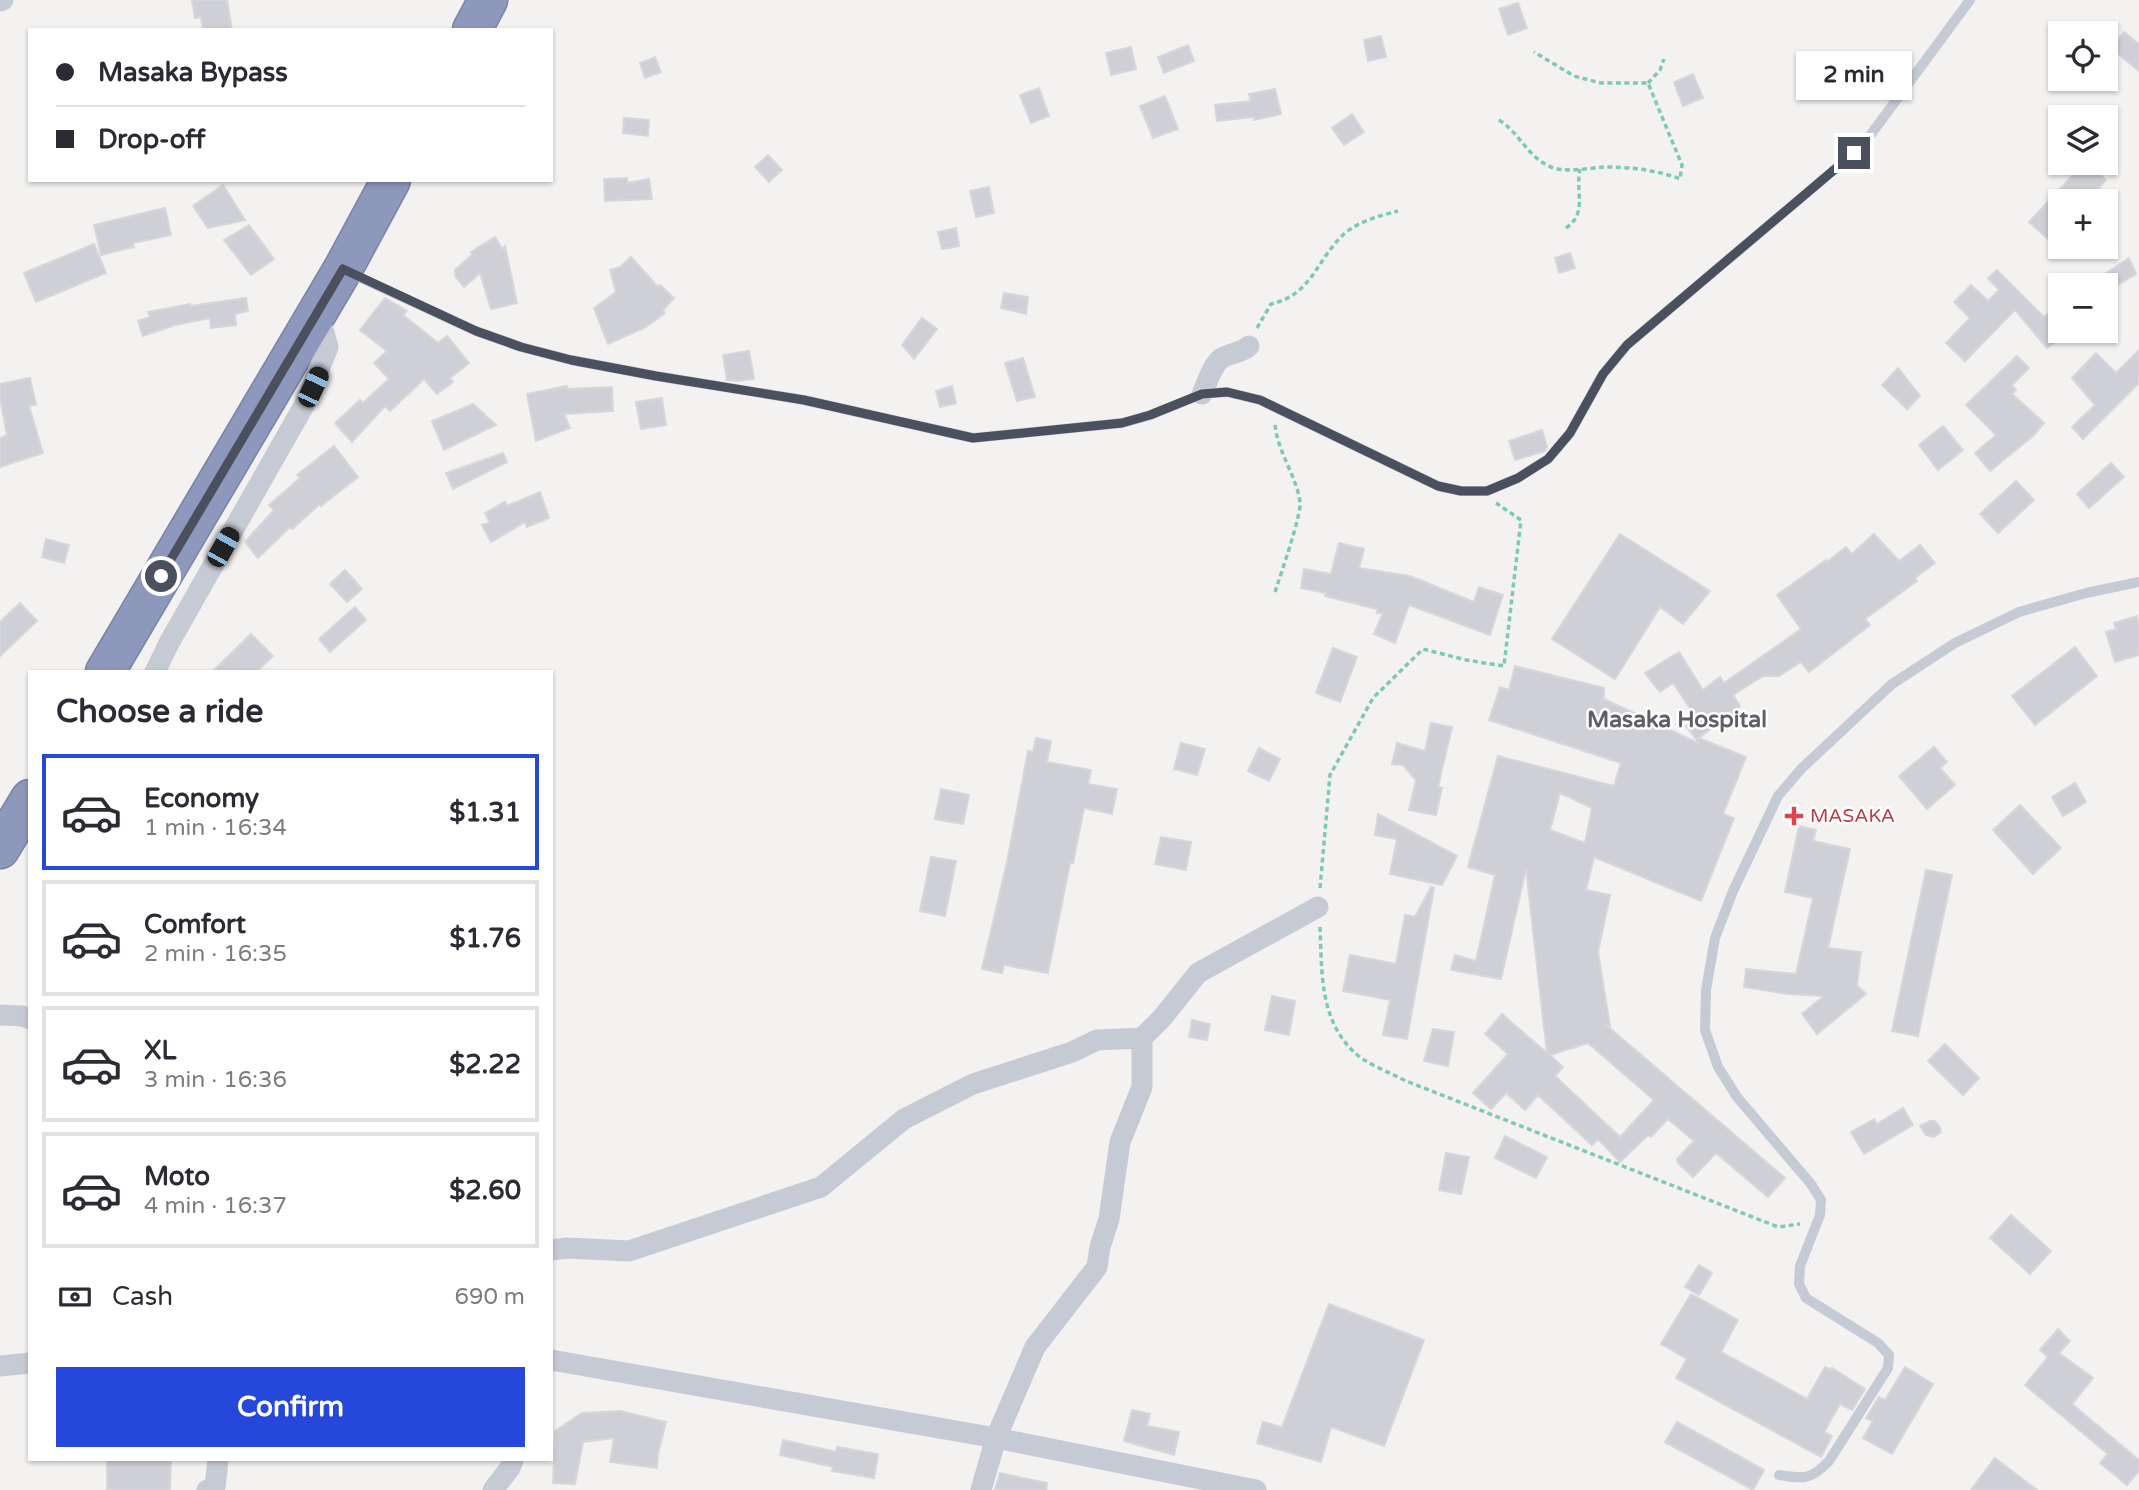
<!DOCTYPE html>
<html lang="en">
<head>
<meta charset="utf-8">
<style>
	body { margin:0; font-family:"Varela Round",sans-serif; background:#f7f7f7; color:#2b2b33; height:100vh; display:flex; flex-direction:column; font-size:26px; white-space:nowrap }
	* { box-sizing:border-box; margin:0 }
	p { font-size:23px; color:#7c7c81 }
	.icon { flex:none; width:38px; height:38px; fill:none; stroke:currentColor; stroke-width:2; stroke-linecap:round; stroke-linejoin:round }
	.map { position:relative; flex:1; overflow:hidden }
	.side { position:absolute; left:28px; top:670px; width:525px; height:791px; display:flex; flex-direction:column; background:#fff; border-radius:0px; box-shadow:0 2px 5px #0004 }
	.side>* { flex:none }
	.top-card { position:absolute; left:28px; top:28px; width:525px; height:154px; border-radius:0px; box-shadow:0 2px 5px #0004; display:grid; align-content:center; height:154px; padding:0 28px; background:#fff }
	.controls { position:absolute; left:2048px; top:21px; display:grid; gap:14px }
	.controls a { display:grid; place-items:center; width:70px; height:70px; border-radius:0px; background:#fff; box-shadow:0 2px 5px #0004; font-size:35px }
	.end { position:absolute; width:32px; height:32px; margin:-16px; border:9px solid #4a505e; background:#fff; box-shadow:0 0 0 4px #fff }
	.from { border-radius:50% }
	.bubble { position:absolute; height:49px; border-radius:0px; background:#fff; box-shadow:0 2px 5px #0004; font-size:23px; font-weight:800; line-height:49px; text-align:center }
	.car { position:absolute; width:21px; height:42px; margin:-21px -10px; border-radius:9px; box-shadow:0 0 5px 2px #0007; background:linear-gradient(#222 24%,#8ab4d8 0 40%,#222 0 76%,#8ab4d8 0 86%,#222 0) }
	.top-card b { display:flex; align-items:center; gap:24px; height:66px; font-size:26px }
	.top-card b+b { border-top:2px solid #e1e1e2 }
	.top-card i { width:18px; height:18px; background:#2b2b33 }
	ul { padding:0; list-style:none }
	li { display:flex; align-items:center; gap:21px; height:116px; margin:0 14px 10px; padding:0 14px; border:4px solid #e1e1e2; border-radius:0px }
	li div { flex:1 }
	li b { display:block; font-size:26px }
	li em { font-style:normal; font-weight:800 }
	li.on { border-color:#2548da }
	li>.icon { width:63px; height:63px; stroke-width:1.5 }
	h2 { padding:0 28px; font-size:32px; line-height:84px }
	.pay { display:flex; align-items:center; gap:18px; height:77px; padding:0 28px; font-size:26px }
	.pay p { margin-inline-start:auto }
	.action { display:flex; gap:14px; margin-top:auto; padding:14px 28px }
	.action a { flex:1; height:80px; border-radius:0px; background:#2548da; color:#fff; font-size:28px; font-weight:800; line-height:80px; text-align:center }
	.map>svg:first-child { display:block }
</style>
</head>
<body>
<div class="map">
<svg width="2139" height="1490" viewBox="0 0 2139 1490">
	<rect width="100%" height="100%" fill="#f3f2f1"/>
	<g fill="#cfd0d5" stroke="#d6d6dc" stroke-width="2" fill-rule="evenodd">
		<polygon points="192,0 227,0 232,30 203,30 201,17 195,18"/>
		<polygon points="1518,3 1527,28 1508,35 1499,9"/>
		<polygon points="2124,32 2139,44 2139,71 2111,48"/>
		<polygon points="1381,36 1386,57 1368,61 1364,40"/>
		<polygon points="1188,45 1194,61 1164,73 1158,57"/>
		<polygon points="1131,47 1136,69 1111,75 1106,53"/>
		<polygon points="655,57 661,72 645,78 640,63"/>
		<polygon points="1693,74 1703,98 1683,106 1674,82"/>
		<polygon points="1039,88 1049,116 1031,123 1020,95"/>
		<polygon points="1275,89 1281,114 1254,120 1254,117 1217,121 1215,105 1251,101 1249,94"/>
		<polygon points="1165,96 1178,129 1153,138 1140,106"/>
		<polygon points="1352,114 1364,132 1344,145 1332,128"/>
		<polygon points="624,118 649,120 648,136 623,133"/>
		<polygon points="768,155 782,170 769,182 755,167"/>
		<polygon points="2084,163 2087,163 2106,180 2087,201 2060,201 2060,250 2029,222"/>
		<polygon points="627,178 627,183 649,179 652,199 605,201 604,179"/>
		<polygon points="223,185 245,220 208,228 193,206"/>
		<polygon points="989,187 994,213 976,217 970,191"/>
		<polygon points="165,208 171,235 133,243 134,247 101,255 94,225"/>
		<polygon points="249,225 274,259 251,275 224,240"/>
		<polygon points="956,228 959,246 942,249 938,232"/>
		<polygon points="495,237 502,249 505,246 517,303 491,309 480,273 464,287 455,276 455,270 472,255 471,252"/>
		<polygon points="94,244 106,273 36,302 24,273"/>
		<polygon points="1570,253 1575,268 1559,273 1555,258"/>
		<polygon points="631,257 658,287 660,285 674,298 663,310 665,313 644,328 608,344 594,308 616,292 610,270 620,267"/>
		<polygon points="2129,258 2136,274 2114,287 2105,274"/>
		<polygon points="1997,270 2044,317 2060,305 2060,337 2047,348 2015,310 1965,361 1946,343 1970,318 1954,302 1971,285 1988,301 1999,290 1988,278"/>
		<polygon points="1004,293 1028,297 1026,314 1001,308"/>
		<polygon points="246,298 248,311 235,314 236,325 211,328 210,318 175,325 143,336 138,321 150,317 148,312 190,304 190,306"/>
		<polygon points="385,298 407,311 403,315 438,343 447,336 469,363 450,378 453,382 437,394 424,379 390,411 385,406 352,442 335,423 360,400 363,403 389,379 374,363 387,351 360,330"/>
		<polygon points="922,318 937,329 914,359 902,345"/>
		<polygon points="2139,350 2139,383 2083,439 2072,427 2095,405 2072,378 2096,353 2116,373"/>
		<polygon points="749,351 754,379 738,381 727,380 723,355"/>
		<polygon points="2017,356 2029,368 2012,385 2016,390 2012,394 2044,423 2034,435 1990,471 1975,453 1996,435 1966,405"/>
		<polygon points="1023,358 1035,397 1017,401 1005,363"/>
		<polygon points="1898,368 1920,396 1907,409 1882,385"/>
		<polygon points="30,378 36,405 29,406 43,453 0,467 0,438 7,435 0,398 0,384"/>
		<polygon points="567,386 568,389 612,387 613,411 564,414 570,428 536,441 527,394"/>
		<polygon points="952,386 956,403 940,407 936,391"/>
		<polygon points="662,398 666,425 641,429 636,402"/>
		<polygon points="473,404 496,425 444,450 432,421"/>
		<polygon points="1943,426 1963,450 1938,470 1919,445"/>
		<polygon points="1542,430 1547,447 1545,451 1515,460 1509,441"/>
		<polygon points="334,446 358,477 321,506 320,504 292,529 290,527 258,558 245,542 274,510 269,505 300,478 297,475"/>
		<polygon points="503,453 507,462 453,489 446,473"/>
		<polygon points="2111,463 2124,477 2089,508 2077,494"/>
		<polygon points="2016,481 2034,500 1998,533 1980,514"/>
		<polygon points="540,492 549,518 527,527 525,522 491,542 482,525 490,523 485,513 505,502 507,506"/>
		<polygon points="1620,534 1710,591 1683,624 1660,607 1615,679 1552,639"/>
		<path d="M 1874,534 L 1899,561 L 1920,545 L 1935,563 L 1915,578 L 1917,581 L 1865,619 L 1870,625 L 1809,672 L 1801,662 L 1779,676 L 1763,676 L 1733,695 L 1740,706 L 1699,738 L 1746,757 L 1723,814 L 1734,818 L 1701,901 L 1594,857 L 1586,890 L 1610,895 L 1598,952 L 1610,1026 L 1605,1024 L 1785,1178 L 1768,1197 L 1716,1153 L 1693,1177 L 1678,1163 L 1677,1159 L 1694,1141 L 1668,1119 L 1651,1137 L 1648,1135 L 1620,1162 L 1598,1139 L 1592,1145 L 1538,1095 L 1525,1110 L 1506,1093 L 1491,1109 L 1473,1093 L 1508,1054 L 1485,1034 L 1502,1014 L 1547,1053 L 1526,869 L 1501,979 L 1451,970 L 1455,955 L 1476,961 L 1495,875 L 1468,867 L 1498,756 L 1614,786 L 1621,763 L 1489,720 L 1500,687 L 1509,690 L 1515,666 L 1604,688 L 1604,696 L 1600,702 L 1604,699 L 1700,744 L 1686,726 L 1696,717 L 1673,683 L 1660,692 L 1645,673 L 1679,652 L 1703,690 L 1720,677 L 1724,683 L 1801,629 L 1777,595 L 1826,560 L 1827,562 L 1846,547 L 1852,554 ZM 1560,793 L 1592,808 L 1585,843 L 1550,830 ZM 1588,1043 L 1654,1100 L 1620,1137 L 1555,1076 L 1563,1067 L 1550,1055 Z"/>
		<polygon points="46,539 69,545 64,563 42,557"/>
		<polygon points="1339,543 1364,549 1359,568 1410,576 1474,602 1479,587 1503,595 1490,635 1409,605 1395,643 1374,634 1383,613 1377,613 1377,609 1325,596 1326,593 1301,588 1304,569 1331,574"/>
		<polygon points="345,570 362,589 347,602 330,584"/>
		<polygon points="20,603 37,621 0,656 0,622"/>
		<polygon points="355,607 366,620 330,652 319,639"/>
		<polygon points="2137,616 2139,625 2139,655 2115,662 2106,632 2116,629 2114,623"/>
		<polygon points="251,634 273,656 256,672 212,672"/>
		<polygon points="2075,647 2097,676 2035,725 2012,696"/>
		<polygon points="1333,648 1357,657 1340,702 1316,693"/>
		<polygon points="1431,723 1452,727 1438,787 1442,788 1436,815 1409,810 1416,780 1403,765 1392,764 1397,743 1425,751"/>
		<polygon points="1036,738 1051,741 1047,762 1091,770 1088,784 1117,789 1112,814 1084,808 1073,863 1070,863 1048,973 1004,965 1002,973 982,969 1007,862 1028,751 1033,752"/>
		<polygon points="1181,743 1205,749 1197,775 1174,769"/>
		<polygon points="1934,747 1947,762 1940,768 1955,785 1927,809 1899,776"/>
		<polygon points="1259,748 1280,759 1269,781 1248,771"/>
		<polygon points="2075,783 2086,802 2063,816 2052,797"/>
		<polygon points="941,789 969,795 963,824 935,819"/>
		<polygon points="2020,805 2061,848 2033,874 1993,830"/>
		<polygon points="1378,814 1457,856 1442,885 1390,874 1397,839 1375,835"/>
		<polygon points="1799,826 1816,830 1813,841 1850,849 1828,948 1861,952 1857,985 1866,994 1817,1034 1802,1014 1824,996 1788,994 1744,987 1746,969 1796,974 1813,898 1785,892"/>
		<polygon points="1161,837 1191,842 1186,870 1155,864"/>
		<polygon points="931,857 956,861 945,916 920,911"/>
		<polygon points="1926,870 1952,875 1918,1036 1892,1031"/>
		<polygon points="1431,887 1434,888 1407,1039 1383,1035 1390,1000 1343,991 1350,955 1396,964 1405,915 1415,917"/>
		<polygon points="1272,996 1295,1001 1289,1035 1265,1030"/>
		<polygon points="1192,1020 1210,1024 1207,1040 1189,1037"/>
		<polygon points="1433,1029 1454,1032 1448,1066 1424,1061"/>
		<polygon points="1945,1044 1979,1078 1963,1095 1928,1061"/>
		<polygon points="1903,1108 1913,1125 1864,1154 1851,1132 1874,1119 1877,1124"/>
		<polygon points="1930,1121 1935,1121 1940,1127 1941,1132 1934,1137 1926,1135 1920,1126"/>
		<polygon points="1505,1136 1547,1157 1536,1178 1495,1158"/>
		<polygon points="1446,1153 1469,1157 1461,1194 1439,1190"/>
		<polygon points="2011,1215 2051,1251 2030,1274 1990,1238"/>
		<polygon points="1699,1265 1712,1273 1699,1295 1685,1287"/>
		<polygon points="1691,1294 1738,1320 1721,1352 1807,1399 1825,1367 1831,1370 1832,1368 1865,1389 1852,1410 1840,1404 1824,1432 1832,1436 1821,1457 1676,1378 1687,1359 1661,1344"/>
		<polygon points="1329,1304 1424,1340 1384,1446 1331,1427 1321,1462 1257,1443 1263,1422 1282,1427"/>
		<polygon points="2058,1329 2070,1341 2059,1353 2093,1378 2072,1404 2139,1460 2139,1471 2127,1485 2100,1463 2108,1454 2025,1385 2048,1357 2040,1350"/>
		<polygon points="1905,1367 1933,1384 1892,1454 1863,1438 1873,1421 1866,1418 1879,1397 1885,1400"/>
		<polygon points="1132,1410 1150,1414 1147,1426 1179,1432 1174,1455 1124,1441"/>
		<polygon points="620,1411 666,1422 658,1454 657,1468 610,1462 614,1438 583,1442 575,1484 553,1483 555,1431 582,1413"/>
		<polygon points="1677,1422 1764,1470 1753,1490 1665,1442"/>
		<polygon points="783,1440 836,1452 837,1447 878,1454 874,1478 832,1471 833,1467 780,1455"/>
		<polygon points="1995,1458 2037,1490 1971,1490"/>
		<polygon points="107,1460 171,1460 170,1490 107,1490"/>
		<polygon points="1000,1473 1047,1483 1046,1490 995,1490"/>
	</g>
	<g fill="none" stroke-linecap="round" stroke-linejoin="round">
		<defs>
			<g id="highway">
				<polyline points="472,30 488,0"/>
				<polyline points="105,672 343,269 391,180"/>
				<polyline points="0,849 30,799"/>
			</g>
		</defs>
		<use href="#highway" stroke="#7883a8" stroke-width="41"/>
		<g stroke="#7ec9b6" stroke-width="3.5" stroke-dasharray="5 3.5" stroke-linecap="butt">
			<polyline points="1648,83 1660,70 1664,59"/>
			<path d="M 1499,120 C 1519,132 1528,158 1551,167 C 1566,173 1589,168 1605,167 C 1630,167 1657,170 1680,179 L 1682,165 L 1648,83 L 1601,83 L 1574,76 L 1534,52"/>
			<path d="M 1566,228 C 1588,213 1575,192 1580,169"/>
			<path d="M 1257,328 L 1271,304 C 1312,295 1316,260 1344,234 C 1359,221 1379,216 1398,211"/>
			<path d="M 1275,592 C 1280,577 1302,513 1300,502 C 1297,477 1277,451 1275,424"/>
			<polyline points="1320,888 1330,775 1373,698 1423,649 1466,660 1504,666 1521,520 1496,503"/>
			<path d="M 1320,927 C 1322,970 1319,1018 1353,1051 C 1364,1063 1391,1073 1406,1081 L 1778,1227 L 1800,1224"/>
		</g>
		<g stroke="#c6cad5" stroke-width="10">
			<polyline points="350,273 476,331 521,347 571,360 656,376 804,400 973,438 1122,423 1151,415 1202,394 1227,392 1260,400 1438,486 1461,491 1487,491 1518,478 1548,459 1570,433 1603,374 1627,345 1854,153 1869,137 1970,0"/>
			<path d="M 1779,1475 C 1804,1479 1811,1480 1829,1461 L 1888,1368 L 1889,1355 L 1878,1343 L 1806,1298 L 1799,1284 L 1800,1266 L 1820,1215 L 1821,1200 L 1811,1184 L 1737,1097 L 1718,1067 L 1705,1030 L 1706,990 L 1715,938 L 1733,891 L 1778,796 L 1801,769 L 1892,684 L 1955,643 L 2019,612 L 2086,593 L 2139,582"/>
		</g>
		<g stroke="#c6cad5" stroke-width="21">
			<polyline points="0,1 3,0"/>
			<path d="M 1202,394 C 1207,384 1212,364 1222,358 C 1231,353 1241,353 1249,346"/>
			<polyline points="155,672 169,643 306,402 328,347 323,329 305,336"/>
			<polyline points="0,1015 22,1016 30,1019"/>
			<polyline points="551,1250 567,1248 629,1251 821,1187 904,1119 973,1084 1072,1052 1097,1040 1142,1038 1162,1018 1198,973 1318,907"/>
			<polyline points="551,1360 996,1438 1256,1490"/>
			<polyline points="0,1366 30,1363"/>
			<polyline points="207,1490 215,1487 218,1460"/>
			<polyline points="493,1490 510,1468 513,1460"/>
			<polyline points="981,1490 996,1438 1035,1347 1097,1267 1100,1247 1109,1219 1120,1142 1142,1087 1142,1038"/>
		</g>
		<use href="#highway" stroke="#8d98bc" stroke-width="38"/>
	</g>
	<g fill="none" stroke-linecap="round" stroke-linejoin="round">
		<polyline stroke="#4a505e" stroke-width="9" points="161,576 343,269 476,331 521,347 571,360 656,376 804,400 973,438 1122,423 1150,415 1202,394 1227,392 1260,400 1438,486 1461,491 1487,491 1518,478 1548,459 1570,433 1603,374 1627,345 1854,153"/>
	</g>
	<path fill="#e0444e" stroke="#fff" stroke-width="2.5" d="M1790.5 805.5h7v7h7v7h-7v7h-7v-7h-7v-7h7z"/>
	<g text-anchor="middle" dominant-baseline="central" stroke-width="5" stroke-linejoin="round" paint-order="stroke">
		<g font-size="19" fill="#be3a42" stroke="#fff" text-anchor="start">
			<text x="1810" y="816">MASAKA</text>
		</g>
		<g font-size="23" font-weight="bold" fill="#5e6066" stroke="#fff">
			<text x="1677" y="720">Masaka Hospital</text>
		</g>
	</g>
</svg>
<div class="controls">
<a><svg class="icon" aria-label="locate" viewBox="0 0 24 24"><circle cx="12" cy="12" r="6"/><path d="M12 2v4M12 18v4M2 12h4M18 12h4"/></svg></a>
<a><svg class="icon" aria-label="layers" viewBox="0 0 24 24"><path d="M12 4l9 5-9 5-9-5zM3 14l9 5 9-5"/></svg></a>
<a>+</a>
<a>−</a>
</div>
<i class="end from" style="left:161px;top:576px"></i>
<i class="end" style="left:1854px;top:153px"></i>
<div class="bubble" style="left:1796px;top:51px;width:116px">2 min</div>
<i class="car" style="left:313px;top:387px;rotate:25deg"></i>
<i class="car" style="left:223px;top:547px;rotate:29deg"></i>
<div class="top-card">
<b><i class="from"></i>Masaka Bypass</b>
<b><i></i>Drop-off</b>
</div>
<section class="side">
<h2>Choose a ride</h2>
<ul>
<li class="on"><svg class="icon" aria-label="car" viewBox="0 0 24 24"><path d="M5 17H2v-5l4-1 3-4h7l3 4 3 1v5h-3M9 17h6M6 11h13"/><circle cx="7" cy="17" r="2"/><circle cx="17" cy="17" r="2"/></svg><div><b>Economy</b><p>1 min · 16:34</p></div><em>$1.31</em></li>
<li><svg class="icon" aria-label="car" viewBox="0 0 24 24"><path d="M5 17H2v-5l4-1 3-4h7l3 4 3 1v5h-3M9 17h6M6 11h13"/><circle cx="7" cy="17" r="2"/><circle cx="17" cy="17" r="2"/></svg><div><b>Comfort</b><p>2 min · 16:35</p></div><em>$1.76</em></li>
<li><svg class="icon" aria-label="car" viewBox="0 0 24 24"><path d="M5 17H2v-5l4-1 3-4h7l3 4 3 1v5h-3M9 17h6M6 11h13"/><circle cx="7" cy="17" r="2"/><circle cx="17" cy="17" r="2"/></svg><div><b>XL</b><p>3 min · 16:36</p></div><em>$2.22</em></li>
<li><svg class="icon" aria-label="car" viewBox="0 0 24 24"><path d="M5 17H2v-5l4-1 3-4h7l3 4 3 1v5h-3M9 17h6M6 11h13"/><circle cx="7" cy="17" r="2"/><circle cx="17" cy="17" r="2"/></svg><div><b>Moto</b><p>4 min · 16:37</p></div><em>$2.60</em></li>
</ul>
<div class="pay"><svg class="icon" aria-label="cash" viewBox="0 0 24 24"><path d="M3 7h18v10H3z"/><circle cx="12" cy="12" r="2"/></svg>Cash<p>690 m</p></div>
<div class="action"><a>Confirm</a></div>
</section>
</div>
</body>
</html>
